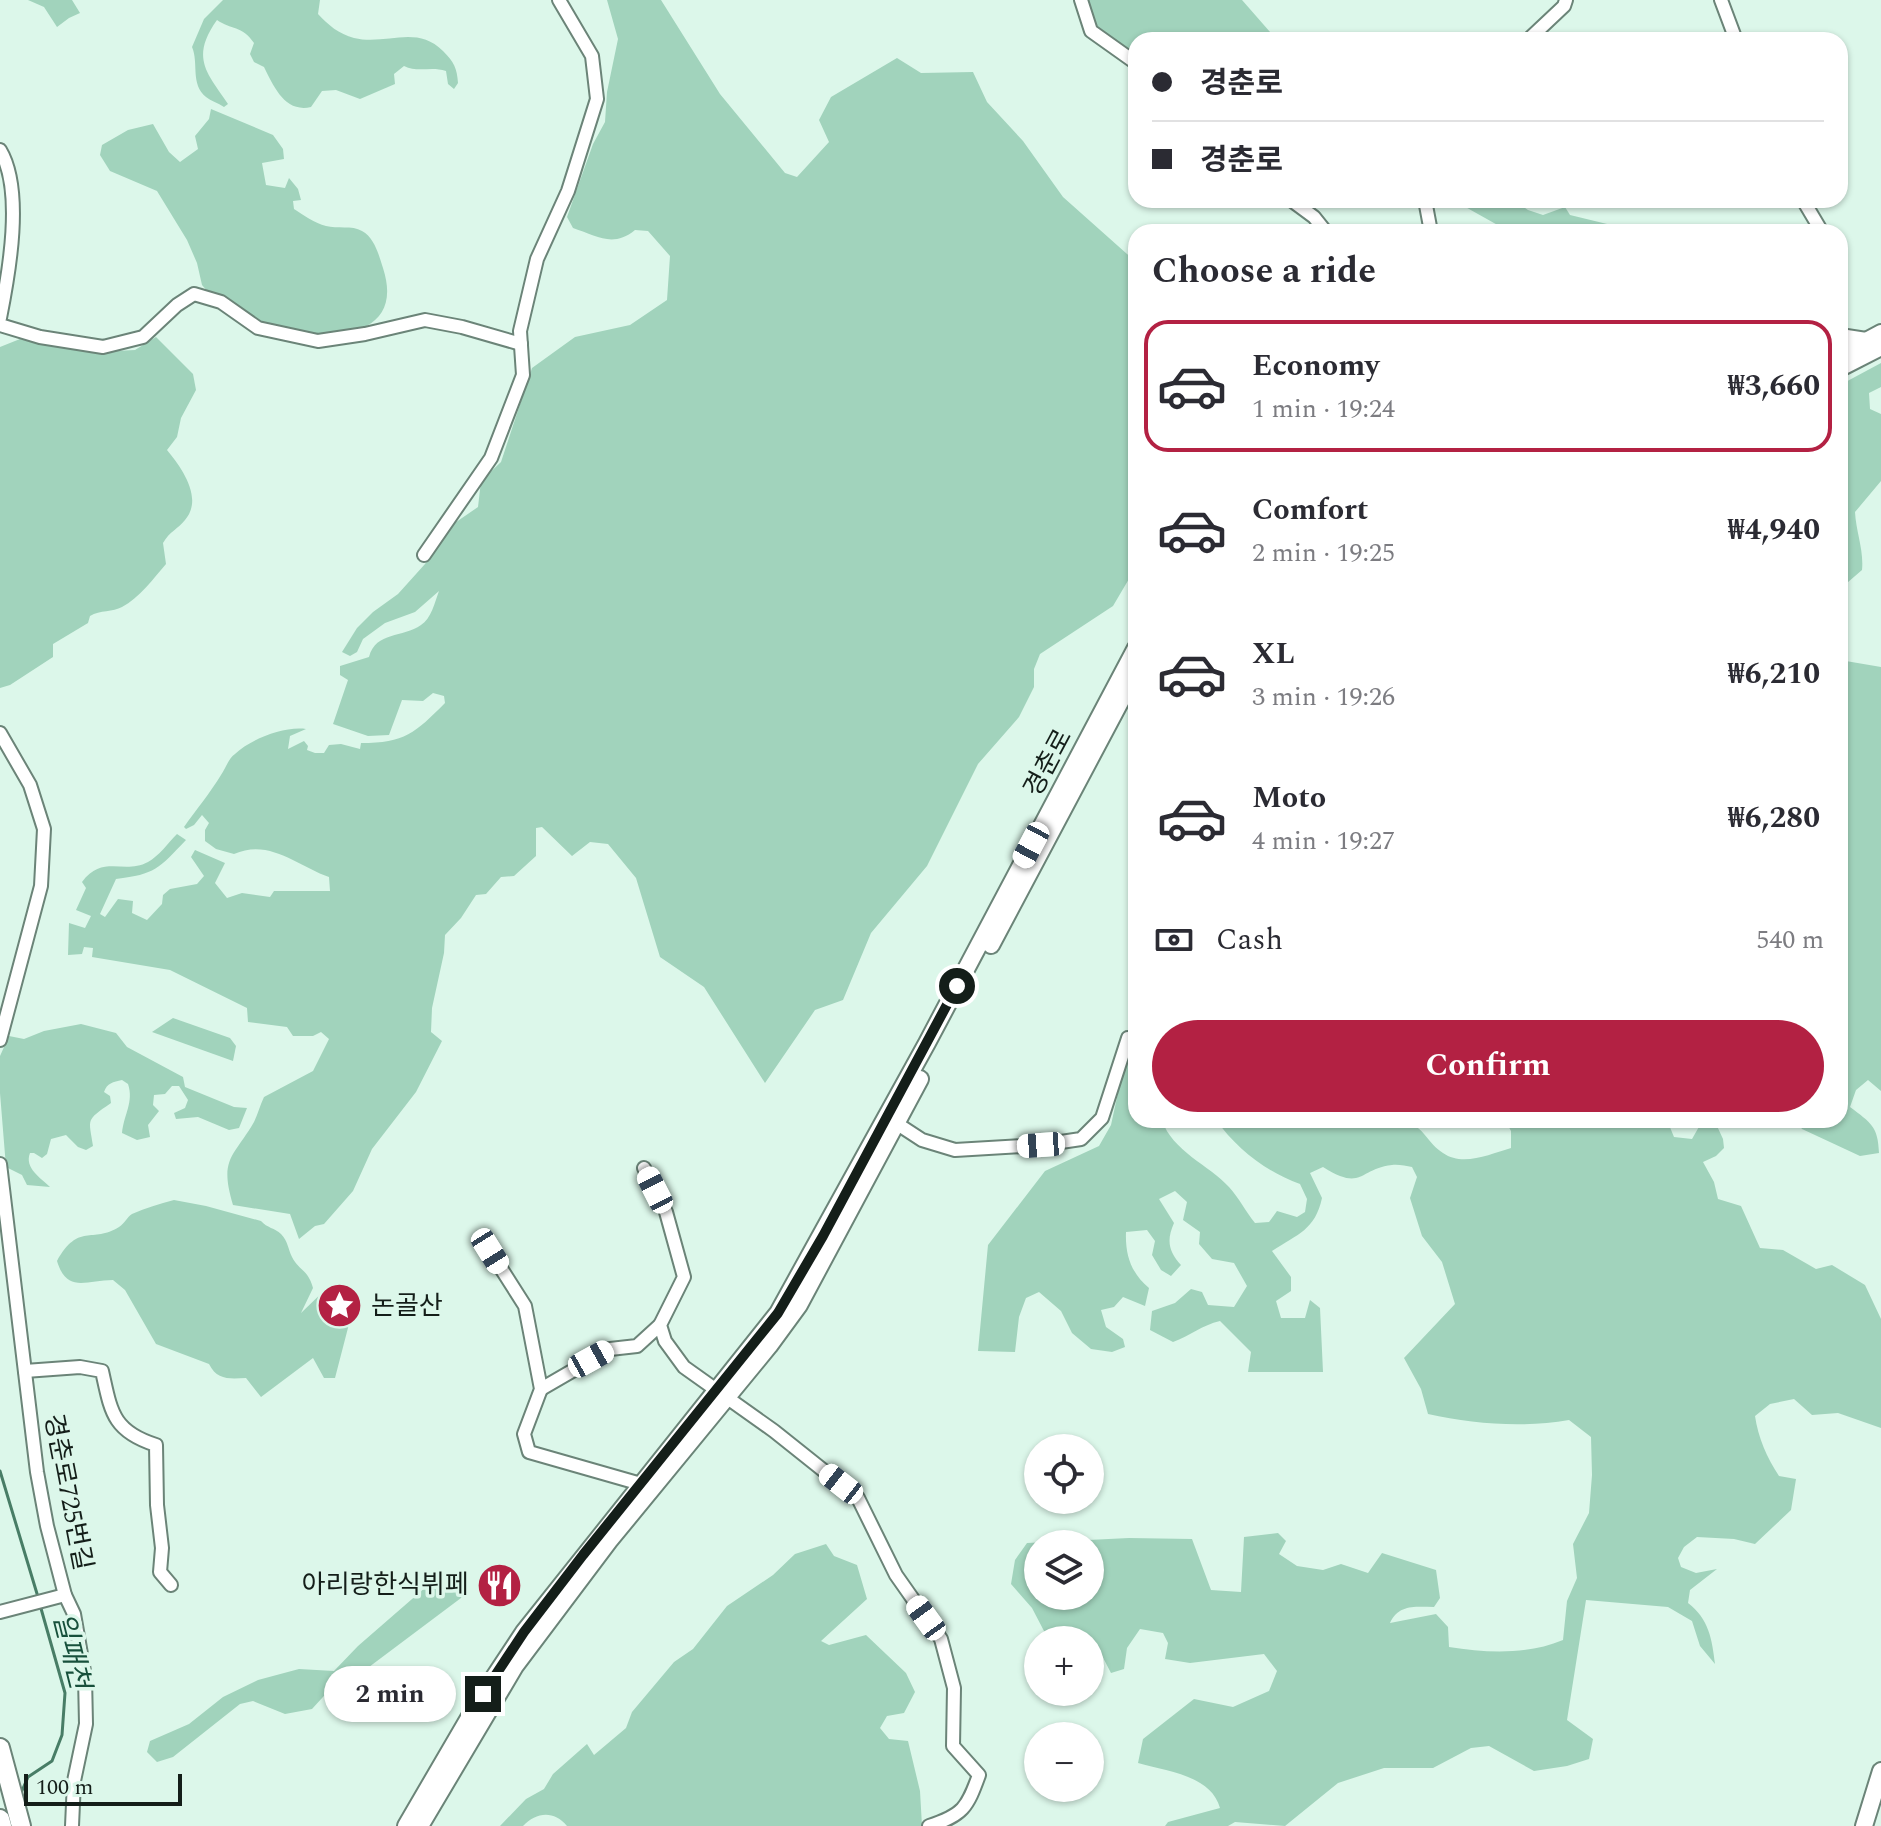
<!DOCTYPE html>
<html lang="en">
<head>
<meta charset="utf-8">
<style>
	body { margin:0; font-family:Spectral,"Noto Sans KR",serif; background:#f2f2f3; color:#2b2b33; height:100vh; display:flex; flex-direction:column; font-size:30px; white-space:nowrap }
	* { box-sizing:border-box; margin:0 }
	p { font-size:26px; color:#7c7c81 }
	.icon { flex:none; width:44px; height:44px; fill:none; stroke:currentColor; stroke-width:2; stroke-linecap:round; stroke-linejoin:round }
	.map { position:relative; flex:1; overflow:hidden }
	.details { position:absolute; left:1128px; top:224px; width:720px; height:904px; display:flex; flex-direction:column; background:#fff; border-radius:24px; box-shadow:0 2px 6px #0004 }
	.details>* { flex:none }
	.top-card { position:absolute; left:1128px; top:32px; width:720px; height:176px; border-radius:24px; box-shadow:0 2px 6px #0004; display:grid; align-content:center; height:176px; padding:0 24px; background:#fff }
	.fabs { position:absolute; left:1024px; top:1434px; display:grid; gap:16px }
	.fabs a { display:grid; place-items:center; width:80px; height:80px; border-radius:50%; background:#fff; box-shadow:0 2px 6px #0004; font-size:40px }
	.scale { position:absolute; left:24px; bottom:20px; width:158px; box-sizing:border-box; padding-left:8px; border:4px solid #141e19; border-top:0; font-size:22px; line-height:28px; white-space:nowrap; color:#141e19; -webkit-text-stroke:6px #dcf7ea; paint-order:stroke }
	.end { position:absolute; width:36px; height:36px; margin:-18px; border:10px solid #141e19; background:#fff; box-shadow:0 0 0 4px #fff }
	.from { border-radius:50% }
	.bubble { position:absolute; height:56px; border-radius:28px; background:#fff; box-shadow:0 2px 6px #0004; font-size:26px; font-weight:700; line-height:56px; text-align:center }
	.car { position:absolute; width:24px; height:48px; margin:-24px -12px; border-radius:10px; box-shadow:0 0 6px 2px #0007; background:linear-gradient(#fff 24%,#345 0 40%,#fff 0 76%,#345 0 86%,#fff 0) }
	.top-card b { display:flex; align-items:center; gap:28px; height:76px; font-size:30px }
	.top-card b+b { border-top:2px solid #e1e1e2 }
	.top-card i { width:20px; height:20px; background:#2b2b33 }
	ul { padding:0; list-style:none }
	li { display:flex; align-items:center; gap:24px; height:132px; margin:0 16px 12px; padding:0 8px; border:4px solid transparent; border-radius:24px }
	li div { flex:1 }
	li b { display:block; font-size:30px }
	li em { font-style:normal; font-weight:700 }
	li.active { border-color:#b32143 }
	li>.icon { width:72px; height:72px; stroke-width:1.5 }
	h2 { padding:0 24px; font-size:36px; line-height:96px }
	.pay { display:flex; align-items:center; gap:20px; height:88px; padding:0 24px; font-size:30px }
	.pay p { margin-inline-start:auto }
	.primary-button { display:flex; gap:16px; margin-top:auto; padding:16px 24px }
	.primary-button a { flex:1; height:92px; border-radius:48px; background:#b32143; color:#fff; font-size:32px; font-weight:700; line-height:92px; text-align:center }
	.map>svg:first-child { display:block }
</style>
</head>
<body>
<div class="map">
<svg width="1881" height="1826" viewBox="0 0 1881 1826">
	<rect width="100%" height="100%" fill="#dcf7ea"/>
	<g fill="#a1d3bc" fill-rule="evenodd">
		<polygon points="28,0 72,0 80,13 69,18 57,27 44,7"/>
		<path d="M 223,0 L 320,0 L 318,14 C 328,25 339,34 354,38 C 386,46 416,24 443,51 C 454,62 457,68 458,83 L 454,89 L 448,84 L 446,71 C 431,66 418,73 404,66 L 394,74 L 395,84 L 360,99 L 336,90 L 322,91 L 311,107 C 285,113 274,87 264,67 L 254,62 L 250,54 L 254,43 C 242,25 231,30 217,20 C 190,58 207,73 228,104 L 224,107 C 218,103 211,101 206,97 C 190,84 199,63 192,47 L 204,19 Z"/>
		<path d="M 607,0 L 661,0 L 720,94 L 785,173 L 797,177 L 829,142 L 819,120 L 831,97 L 897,58 L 921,73 L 973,72 L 987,102 L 1023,141 L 1063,197 L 1136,262 L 1136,567 L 1113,606 L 1040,654 L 1034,669 L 1034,687 L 1019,717 L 978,764 L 927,866 L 871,933 L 843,1000 L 815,1010 L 765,1083 L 704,987 L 660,957 L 636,878 L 608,844 L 590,842 L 572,856 L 542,827 L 536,828 L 536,856 L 514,876 L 501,877 L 486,894 L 476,895 L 461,918 L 445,935 L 444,953 L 432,1008 L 431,1032 L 442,1041 L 416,1092 L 372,1149 L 353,1191 L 324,1224 L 315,1226 L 299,1239 L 290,1214 L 233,1205 C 219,1158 233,1158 254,1122 C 258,1114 260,1105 264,1097 L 313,1071 L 329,1039 L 321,1032 L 313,1036 L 293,1036 L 287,1027 L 248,1022 L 247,1008 L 170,970 L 92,957 L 93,948 L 84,947 L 82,954 L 68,955 L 69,923 L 85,928 L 91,916 L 76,910 L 86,888 L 82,882 C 103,854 124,875 148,862 C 159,856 168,843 177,834 L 186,840 C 158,869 156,874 116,879 L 100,914 L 105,917 L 118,899 L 133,901 L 132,913 L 147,920 L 162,904 L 163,895 L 170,889 L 197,884 L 204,876 L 191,857 L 195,850 L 225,863 L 215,883 L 227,898 L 242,893 L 270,897 L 274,891 L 330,891 L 329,877 C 298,866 269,838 234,854 L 216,849 L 205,841 L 205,830 L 209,823 L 202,815 L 194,825 L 186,829 L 184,827 C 196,810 210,793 221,775 C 226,768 228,759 235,754 C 251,739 284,726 306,729 L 290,736 L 288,749 L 304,741 L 308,746 L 307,750 L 315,753 L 324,753 L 329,745 L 341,744 L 360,749 L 361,743 C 405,743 415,733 445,703 L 444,696 L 433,693 L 423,701 L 402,700 L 389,735 L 368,736 L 333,724 L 348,680 L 340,675 L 340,666 L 369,657 C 376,631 403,638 421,625 C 431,619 435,602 439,591 L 415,612 L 385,623 L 363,639 L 357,652 L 350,656 L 342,652 L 357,628 L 373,612 L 398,594 L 425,564 L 446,529 L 478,507 L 481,481 L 501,462 L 532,368 L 575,337 L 630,325 L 667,300 L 670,256 L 648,231 L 635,230 C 613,248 597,236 573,228 L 567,217 L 593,144 L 605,122 L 607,92 L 618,39 Z"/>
		<path d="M 1085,0 L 1242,0 L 1277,40 L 1136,40 L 1136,59 C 1112,41 1090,31 1085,0 Z"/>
		<path d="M 211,109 L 273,135 L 283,149 L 284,159 L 262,163 L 266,185 L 285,188 L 289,178 L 298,189 L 301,200 L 293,201 L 294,209 C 303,215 315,223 326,226 C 337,229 352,225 362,231 C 375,238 379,256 383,268 C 408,345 314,341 265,327 C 246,322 225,303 208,292 L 202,285 L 197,263 L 187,240 L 157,191 L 110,171 L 100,155 L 102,145 L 128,130 L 153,124 L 169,152 L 180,162 L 198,149 L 195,136 L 209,119 Z"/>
		<polygon points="1453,200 1514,200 1528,210 1543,215 1565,207 1570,215 1640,232 1510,232"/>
		<path d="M 156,337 L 193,374 L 196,390 L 181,418 L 177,437 L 167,450 C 181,467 204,498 185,520 C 178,529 170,531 163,543 L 166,564 C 154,578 139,598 122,607 C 113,612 100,610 90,616 L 88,623 L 53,644 L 53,657 L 10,685 L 0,688 L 0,347 L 20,339 L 95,352 L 135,350 Z"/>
		<path d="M 1881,363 L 1881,387 L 1869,393 L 1870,409 L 1881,414 L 1881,481 L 1855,512 C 1856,532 1864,550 1862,570 L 1840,589 L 1840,385 Z"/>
		<path d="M 1840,660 L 1881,667 L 1881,1091 L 1868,1080 L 1856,1090 L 1850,1107 C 1871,1123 1878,1126 1879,1153 L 1860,1156 L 1802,1129 L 1796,1120 L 1840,1120 Z"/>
		<polygon points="173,1018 230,1038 236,1046 233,1061 152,1032"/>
		<path d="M 81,1024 L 116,1033 L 127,1047 L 183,1077 L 185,1087 L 234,1107 L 247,1108 L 239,1128 L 229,1130 L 198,1117 L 176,1119 L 174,1113 L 185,1108 L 188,1100 L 179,1086 L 172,1086 L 165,1094 L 154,1095 L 153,1105 L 159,1111 L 148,1125 L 150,1137 L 137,1140 L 122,1133 C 124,1114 134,1102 128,1084 L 122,1080 C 113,1082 107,1083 104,1092 L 110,1096 L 111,1103 C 85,1121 89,1118 93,1146 L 86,1150 L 78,1147 L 66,1135 L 51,1139 L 47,1154 L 42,1158 L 34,1153 L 30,1153 C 24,1168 41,1178 50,1187 L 27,1185 L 22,1175 L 6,1167 L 0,1093 L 0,1056 L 9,1036 L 24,1039 L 44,1031 Z"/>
		<path d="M 1126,1056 L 1136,1058 L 1136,1120 L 1162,1120 C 1172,1151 1209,1165 1229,1187 C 1239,1198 1246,1212 1255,1223 L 1269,1222 L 1277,1211 L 1297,1217 L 1305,1212 L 1307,1199 L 1300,1184 C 1266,1172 1237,1149 1216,1120 L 1405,1120 C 1425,1128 1427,1143 1443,1153 C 1463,1167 1490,1154 1511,1148 L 1511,1131 L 1505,1120 L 1667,1120 L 1674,1137 L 1692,1139 L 1700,1125 L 1717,1126 L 1723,1139 L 1724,1148 L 1716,1156 L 1703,1162 L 1714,1182 L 1718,1199 L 1741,1206 L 1760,1248 L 1783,1250 L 1816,1269 L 1832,1265 L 1865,1285 L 1881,1319 L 1881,1428 L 1838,1413 L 1812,1415 L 1794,1399 L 1770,1404 L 1755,1416 C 1758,1437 1767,1458 1779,1476 L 1796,1479 L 1791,1510 L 1755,1544 L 1734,1539 L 1697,1537 L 1684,1547 L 1678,1558 L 1681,1567 L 1696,1573 L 1717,1569 L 1690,1590 L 1688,1603 C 1709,1619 1712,1639 1715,1664 L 1700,1646 L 1692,1621 L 1668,1607 L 1586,1600 L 1567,1720 L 1593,1739 L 1589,1759 L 1567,1766 L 1534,1771 L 1489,1746 L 1471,1748 L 1433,1768 L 1384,1768 L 1338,1783 L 1285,1826 L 1235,1822 L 1228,1826 L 1165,1826 L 1168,1822 L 1220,1808 C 1211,1775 1166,1771 1138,1763 L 1143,1739 L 1194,1699 L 1233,1707 L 1269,1691 L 1277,1671 L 1264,1654 L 1190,1663 L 1165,1659 L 1168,1643 L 1163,1633 L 1140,1629 L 1127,1648 L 1124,1669 L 1111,1673 L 1099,1650 L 1090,1649 L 1090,1640 L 1054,1640 L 1044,1631 L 1032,1608 L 1011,1584 L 1015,1560 L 1027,1543 L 1129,1538 L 1192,1539 L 1211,1590 L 1241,1592 L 1244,1537 L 1278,1533 L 1286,1541 L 1279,1554 L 1297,1566 L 1323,1570 L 1341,1564 L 1368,1573 L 1382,1553 L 1436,1570 L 1440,1598 L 1434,1607 C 1415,1607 1399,1604 1390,1623 L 1436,1614 L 1448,1627 L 1449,1647 C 1487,1653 1527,1655 1563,1640 L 1567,1601 L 1577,1578 L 1573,1544 L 1589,1513 L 1592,1475 L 1591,1437 L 1569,1420 C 1523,1428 1473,1424 1428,1414 L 1421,1389 L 1404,1358 L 1455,1304 L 1442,1262 L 1422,1236 L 1410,1198 L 1417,1177 L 1412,1167 C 1406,1166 1398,1164 1392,1165 C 1358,1169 1363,1192 1323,1167 L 1310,1173 L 1322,1198 C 1315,1230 1298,1234 1272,1251 L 1291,1277 L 1291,1291 L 1276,1301 L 1281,1318 L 1305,1318 L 1310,1300 L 1320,1308 L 1323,1372 L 1248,1372 L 1251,1352 L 1220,1321 C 1202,1325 1190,1336 1173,1342 L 1150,1330 L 1152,1311 L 1175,1303 L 1191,1289 L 1202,1292 L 1208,1305 L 1234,1307 L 1247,1286 L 1234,1263 L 1212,1259 L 1199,1244 L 1200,1232 L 1183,1220 L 1187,1202 L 1175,1191 L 1159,1199 L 1174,1223 C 1166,1241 1169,1252 1181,1265 L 1171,1276 L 1161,1270 L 1152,1255 L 1155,1241 L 1147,1230 L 1126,1232 C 1125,1256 1132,1274 1149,1288 L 1145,1306 L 1123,1297 L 1114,1307 L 1101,1310 L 1106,1327 L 1123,1339 L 1125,1347 L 1112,1352 L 1091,1349 L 1072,1333 L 1061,1311 L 1039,1292 L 1026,1298 L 1019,1317 L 1015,1352 L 978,1351 L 988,1245 L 1045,1171 L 1099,1146 L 1111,1125 ZM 1038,1544 L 1090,1544 L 1090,1596 L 1038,1596 Z"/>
		<path d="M 174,1200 L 206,1206 L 261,1221 C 267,1228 275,1228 281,1234 C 288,1241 288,1249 292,1257 C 299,1271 308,1269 313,1288 L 301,1313 L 330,1285 L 346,1311 L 349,1324 L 335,1378 L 324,1378 L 313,1358 L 261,1397 L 246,1378 C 229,1379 217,1380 209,1364 L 156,1344 L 125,1290 L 113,1280 C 86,1280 67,1294 57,1261 C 79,1222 92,1244 119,1227 C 125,1223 127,1217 132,1214 C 146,1208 159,1204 174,1200 Z"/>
		<path d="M 826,1544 L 834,1556 L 857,1565 L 867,1599 L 821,1641 L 829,1645 L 866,1635 L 906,1673 L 915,1692 L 904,1713 L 887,1716 L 880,1728 L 889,1739 L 908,1741 L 920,1791 L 922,1826 L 567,1826 C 554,1810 536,1812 523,1826 L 500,1826 L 526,1799 L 544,1789 L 553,1774 L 587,1744 L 594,1755 L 626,1728 L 632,1712 L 674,1662 L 693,1649 L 727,1606 L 773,1575 L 795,1554 Z"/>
		<polygon points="463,1580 469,1592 357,1676 333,1686 312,1709 285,1714 253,1701 240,1704 173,1757 157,1762 147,1752 150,1741 189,1724 223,1697 258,1680 299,1669 334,1671 358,1646 427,1586"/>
	</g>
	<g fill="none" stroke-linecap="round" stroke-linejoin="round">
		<g stroke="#487d66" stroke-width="3">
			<polyline points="0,1471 38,1597"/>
			<polyline points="21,1793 28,1777 52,1761 62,1735 65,1693 40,1605"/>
		</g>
		<defs>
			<g id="minor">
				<polyline points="1081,0 1091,31 1136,63"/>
				<polyline points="1721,0 1736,40"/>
				<polyline points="1528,40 1564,6 1566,0"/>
				<path d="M 0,150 C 24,190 9,273 0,318"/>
				<polyline points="1291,200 1314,217 1326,232"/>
				<polyline points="1425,200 1431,232"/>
				<polyline points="1803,200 1822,232"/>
				<polyline points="0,325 40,337 103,347 143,337 177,305 194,294 221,302 258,328 318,341 365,334 425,320 462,327 521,344"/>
				<polyline points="424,555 491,458 523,375 520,331 537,259 568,191 597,99 592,56 559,0"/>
				<polyline points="0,733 30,785 44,829 41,886 0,1040"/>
				<polyline points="896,1123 922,1140 955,1150 1041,1145 1081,1139 1102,1118 1128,1038 1136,1038"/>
				<polyline points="0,1164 37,1472 47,1526 65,1595 74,1614 85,1677 86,1724 74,1781 72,1826"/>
				<path d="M 644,1168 L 666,1212 L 684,1277 L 660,1325 L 665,1341 L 684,1367 L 774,1431 L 858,1498 L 896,1575 L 941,1639 L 954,1688 L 953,1746 L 979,1775 C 967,1808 963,1815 929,1826"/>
				<polyline points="490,1251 525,1306 541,1389 524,1434 529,1452 641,1484"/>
				<path d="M 25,1371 L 80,1367 L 102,1371 C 111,1411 112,1431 156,1445 L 157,1505 L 162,1548 L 160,1572 L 171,1585"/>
				<polyline points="541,1389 610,1349 637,1346 660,1325"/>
				<polyline points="0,1612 65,1595"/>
			</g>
			<g id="tertiary">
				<polyline points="1840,337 1866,341"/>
				<polyline points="1840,355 1881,333"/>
				<polyline points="1840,368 1881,347"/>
				<polyline points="991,945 1136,672"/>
				<polyline points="406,1826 483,1694 524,1632 778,1313 927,1043 1136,648"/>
				<polyline points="420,1826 515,1666 609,1541 769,1346 799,1305 920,1079"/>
				<polyline points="1864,1826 1881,1771"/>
			</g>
			<g id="secondary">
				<polyline points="0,1748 21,1826"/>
				<polyline points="0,1819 2,1826"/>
			</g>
		</defs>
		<use href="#minor" stroke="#6b8478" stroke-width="16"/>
		<use href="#tertiary" stroke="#6b8478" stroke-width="20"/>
		<use href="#secondary" stroke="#6b8478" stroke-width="22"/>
		<use href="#minor" stroke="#fff" stroke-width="12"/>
		<use href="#tertiary" stroke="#fff" stroke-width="16"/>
		<use href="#secondary" stroke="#fff" stroke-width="18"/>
	</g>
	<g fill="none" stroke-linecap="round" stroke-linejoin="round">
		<polyline stroke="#141e19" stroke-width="10" points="483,1694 524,1632 583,1555 778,1313 823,1236 957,986"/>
	</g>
	<defs>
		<symbol id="sight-disc" viewBox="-11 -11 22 22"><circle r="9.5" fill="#b32143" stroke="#dcf7ea"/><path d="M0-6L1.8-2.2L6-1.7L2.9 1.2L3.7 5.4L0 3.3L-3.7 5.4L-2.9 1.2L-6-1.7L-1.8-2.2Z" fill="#fff"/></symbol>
		<symbol id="restaurant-disc" viewBox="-11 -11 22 22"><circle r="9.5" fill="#b32143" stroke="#dcf7ea"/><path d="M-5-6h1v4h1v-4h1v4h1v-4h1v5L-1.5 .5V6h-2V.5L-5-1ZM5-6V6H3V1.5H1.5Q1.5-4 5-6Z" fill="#fff"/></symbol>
	</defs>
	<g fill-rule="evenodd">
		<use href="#sight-disc" x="314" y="1280" width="51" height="51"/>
		<use href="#restaurant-disc" x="474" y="1560" width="51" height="51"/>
	</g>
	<g text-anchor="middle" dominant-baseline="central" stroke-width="7" stroke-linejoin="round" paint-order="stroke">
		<g font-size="26" fill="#141e19" stroke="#dcf7ea">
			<text transform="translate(1048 763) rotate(-62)">경춘로</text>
			<text transform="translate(68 1492) rotate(79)">경춘로725번길</text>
		</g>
		<g font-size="26" fill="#141e19" stroke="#dcf7ea" text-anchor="start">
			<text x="371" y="1306">논골산</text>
			<text x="469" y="1585" text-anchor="end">아리랑한식뷔페</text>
		</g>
		<g font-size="28" font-style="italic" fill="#17503b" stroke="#dcf7ea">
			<text transform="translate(71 1651) rotate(76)">일패천</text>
		</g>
	</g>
</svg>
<div class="fabs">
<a><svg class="icon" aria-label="locate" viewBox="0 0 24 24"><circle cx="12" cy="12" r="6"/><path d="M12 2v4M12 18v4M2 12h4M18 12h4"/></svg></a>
<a><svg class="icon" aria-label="layers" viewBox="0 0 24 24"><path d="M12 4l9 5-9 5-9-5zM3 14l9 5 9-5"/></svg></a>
<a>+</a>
<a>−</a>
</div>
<div class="scale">100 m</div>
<i class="end from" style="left:957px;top:986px"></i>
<i class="end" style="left:483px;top:1694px"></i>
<div class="bubble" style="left:324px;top:1666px;width:132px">2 min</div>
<i class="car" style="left:1031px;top:845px;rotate:208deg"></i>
<i class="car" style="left:1041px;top:1145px;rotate:266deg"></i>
<i class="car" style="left:655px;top:1190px;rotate:333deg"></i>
<i class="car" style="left:490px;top:1251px;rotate:148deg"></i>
<i class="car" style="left:591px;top:1359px;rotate:61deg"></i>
<i class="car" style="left:841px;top:1484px;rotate:308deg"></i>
<i class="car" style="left:926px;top:1618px;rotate:324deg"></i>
<div class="top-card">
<b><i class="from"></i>경춘로</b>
<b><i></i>경춘로</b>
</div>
<section class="details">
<h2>Choose a ride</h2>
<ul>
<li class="active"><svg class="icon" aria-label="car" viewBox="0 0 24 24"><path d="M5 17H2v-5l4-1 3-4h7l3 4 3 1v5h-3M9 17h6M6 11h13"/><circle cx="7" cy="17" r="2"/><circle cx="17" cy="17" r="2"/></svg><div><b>Economy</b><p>1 min · 19:24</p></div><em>₩3,660</em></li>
<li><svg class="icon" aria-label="car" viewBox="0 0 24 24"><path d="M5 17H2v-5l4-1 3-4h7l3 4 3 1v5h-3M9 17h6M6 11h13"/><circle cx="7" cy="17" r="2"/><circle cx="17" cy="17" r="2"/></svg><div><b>Comfort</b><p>2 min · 19:25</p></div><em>₩4,940</em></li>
<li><svg class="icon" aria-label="car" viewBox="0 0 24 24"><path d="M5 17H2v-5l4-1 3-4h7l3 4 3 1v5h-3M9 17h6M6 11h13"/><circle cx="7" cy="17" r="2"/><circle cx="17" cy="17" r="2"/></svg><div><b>XL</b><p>3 min · 19:26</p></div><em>₩6,210</em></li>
<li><svg class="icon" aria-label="car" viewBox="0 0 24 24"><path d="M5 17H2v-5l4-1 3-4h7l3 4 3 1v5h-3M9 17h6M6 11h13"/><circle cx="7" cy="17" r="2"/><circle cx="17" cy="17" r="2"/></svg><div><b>Moto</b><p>4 min · 19:27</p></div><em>₩6,280</em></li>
</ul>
<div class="pay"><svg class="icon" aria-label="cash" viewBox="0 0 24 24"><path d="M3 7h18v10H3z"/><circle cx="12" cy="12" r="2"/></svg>Cash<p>540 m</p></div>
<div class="primary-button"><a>Confirm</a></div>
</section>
</div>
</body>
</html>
